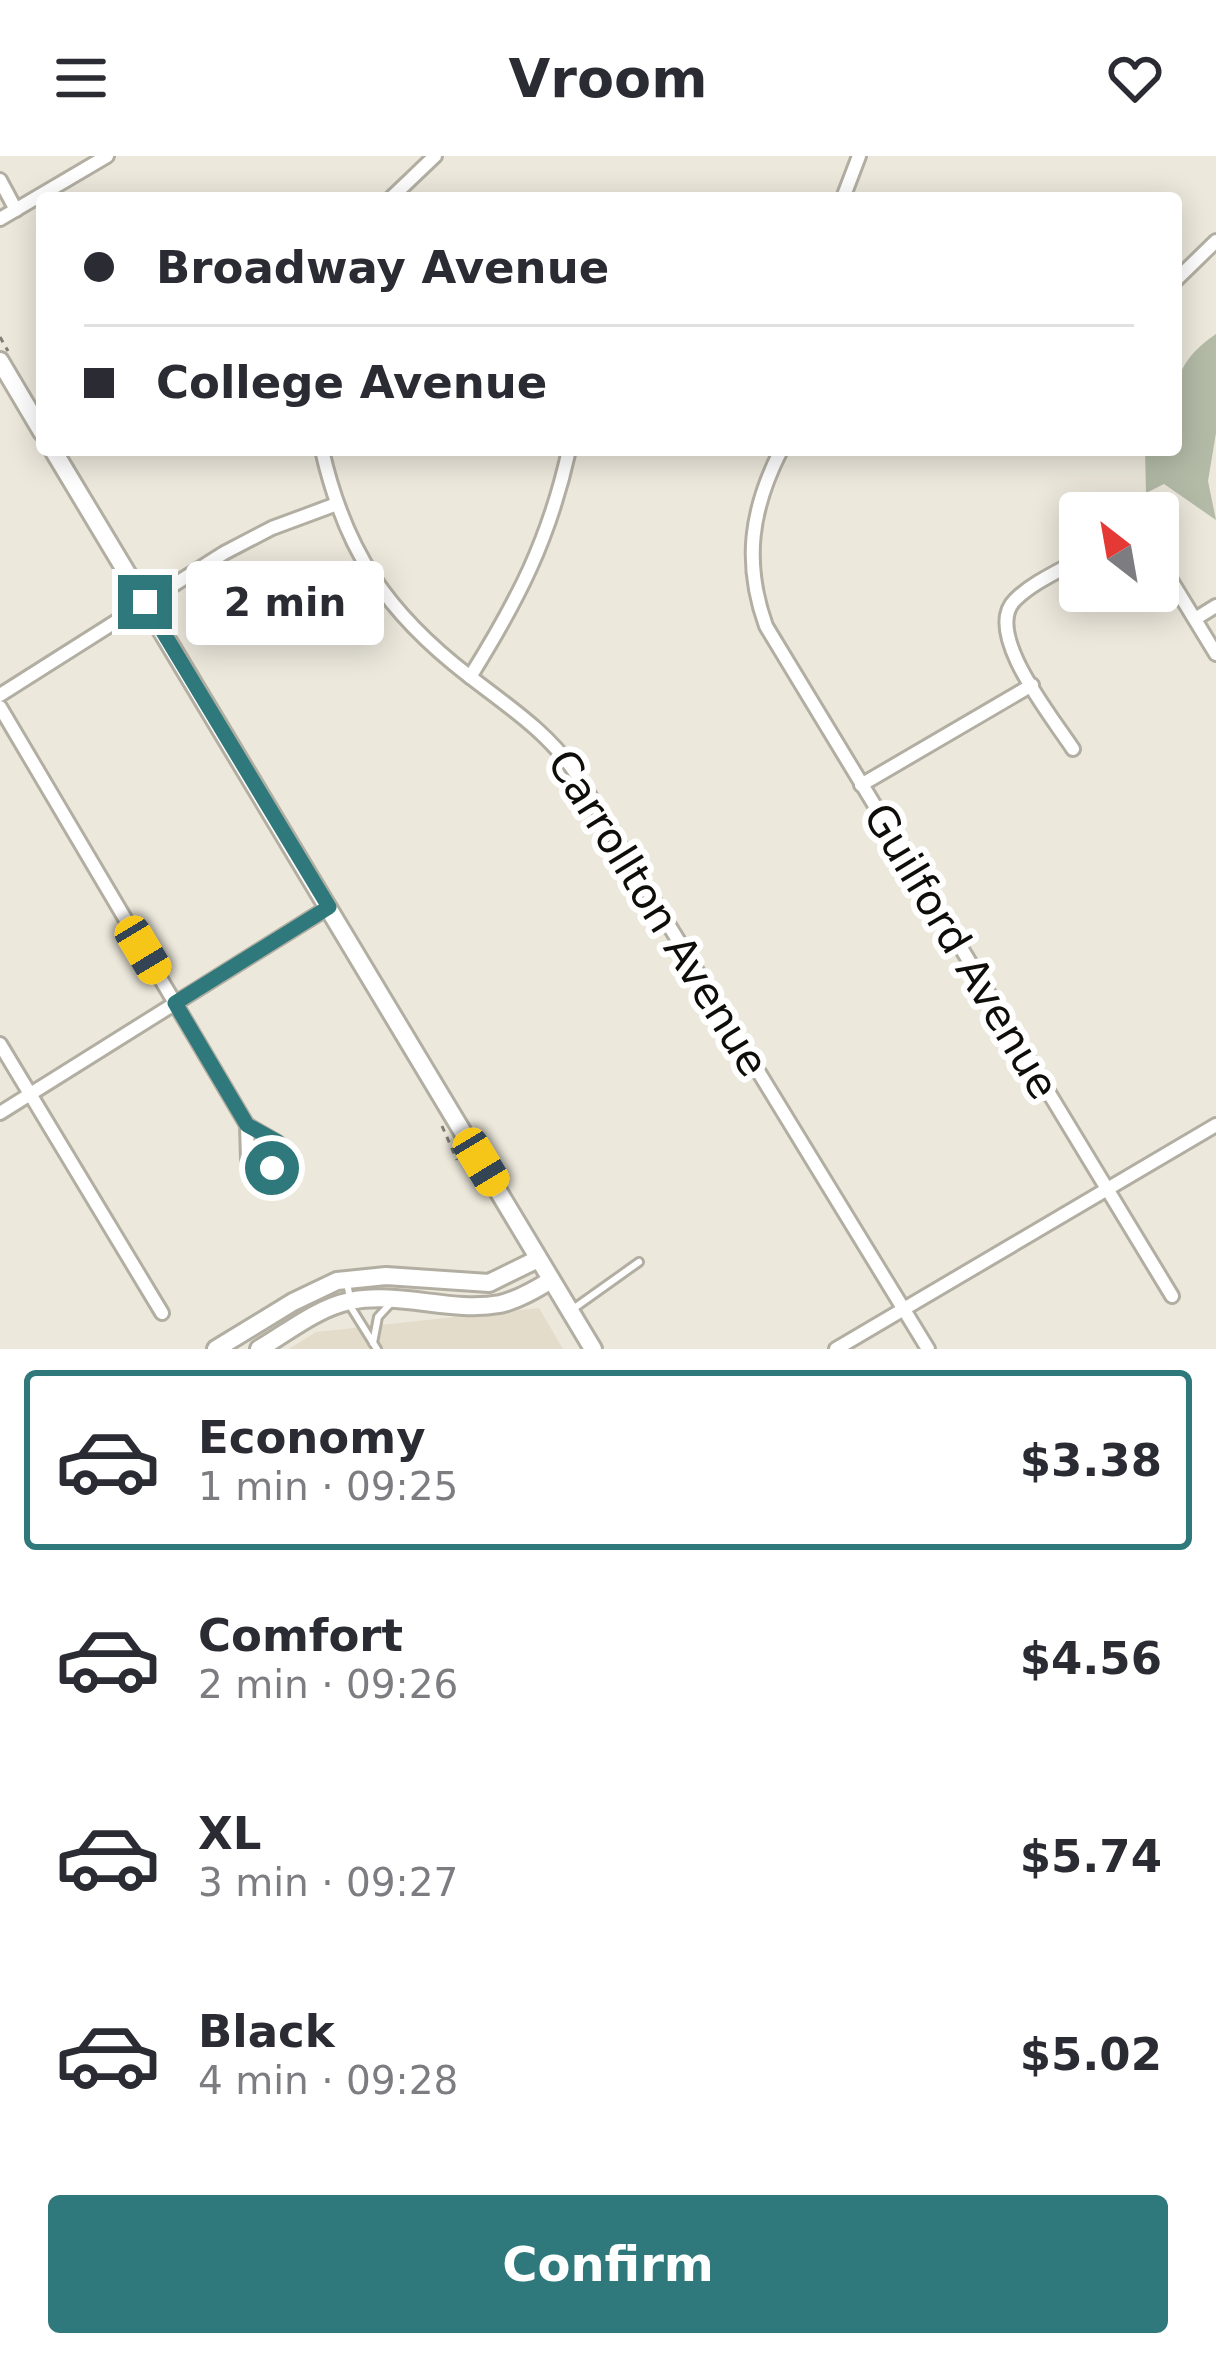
<!DOCTYPE html>
<html lang="en">
<head>
<meta charset="utf-8">
<style>
	body { margin:0; font-family:"DejaVu Sans",sans-serif; background:#f7f7f7; color:#2b2b33; height:100vh; display:flex; flex-direction:column; font-size:45px; white-space:nowrap }
	* { box-sizing:border-box; margin:0 }
	p { font-size:39px; color:#7c7c81 }
	.icon { flex:none; width:66px; height:66px; fill:none; stroke:currentColor; stroke-width:2; stroke-linecap:round; stroke-linejoin:round }
	.map { position:relative; height:1193px; overflow:hidden }
	.side { display:flex; flex-direction:column; background:#fff; flex:1 }
	.side>* { flex:none }
	.top-card { position:absolute; left:36px; top:36px; width:1146px; height:264px; border-radius:12px; box-shadow:0 6px 30px #0003; display:grid; align-content:center; height:264px; padding:0 48px; background:#fff }
	.needle { width:78px; rotate:329deg }
	.fabs { position:absolute; left:1059px; top:336px; display:grid; gap:24px }
	.fabs a { display:grid; place-items:center; width:120px; height:120px; border-radius:12px; background:#fff; box-shadow:0 6px 30px #0003; font-size:60px }
	.end { position:absolute; width:54px; height:54px; margin:-27px; border:15px solid #2f797c; background:#fff; box-shadow:0 0 0 6px #fff }
	.from { border-radius:50% }
	.bubble { position:absolute; height:84px; border-radius:12px; background:#fff; box-shadow:0 6px 30px #0003; font-size:39px; font-weight:700; line-height:84px; text-align:center }
	.car { position:absolute; width:36px; height:72px; margin:-36px -18px; border-radius:15px; box-shadow:0 0 9px 3px #0007; background:linear-gradient(#f5c518 24%,#345 0 40%,#f5c518 0 76%,#345 0 86%,#f5c518 0) }
	.top-card b { display:flex; align-items:center; gap:42px; height:114px; font-size:45px }
	.top-card b+b { border-top:3px solid #e1e1e2 }
	.top-card i { width:30px; height:30px; background:#2b2b33 }
	ul { padding:21px 0 0; list-style:none }
	li { display:flex; align-items:center; gap:36px; height:180px; margin:0 24px 18px; padding:0 24px; border:6px solid transparent; border-radius:12px }
	li div { flex:1 }
	li b { display:block; font-size:45px }
	li em { font-style:normal; font-weight:700 }
	li.current { border-color:#2f797c }
	li>.icon { width:108px; height:108px; stroke-width:1.5 }
	.action { display:flex; gap:24px; margin-top:auto; padding:24px 48px }
	.action a { flex:1; height:138px; border-radius:12px; background:#2f797c; color:#fff; font-size:48px; font-weight:700; line-height:138px; text-align:center }
	header { display:flex; justify-content:space-between; align-items:center; height:156px; padding:0 48px; background:#fff; font-size:54px; font-weight:700 }
	.map>svg:first-child { display:block }
</style>
</head>
<body>
<header><svg class="icon" aria-label="menu" viewBox="0 0 24 24"><path d="M4 6h16M4 12h16M4 18h16"/></svg>Vroom<svg class="icon" aria-label="heart" viewBox="0 0 24 24"><path d="M12 20l-8-8c-3-5 5-10 8-4 3-6 11-1 8 4z"/></svg></header>
<div class="map">
<svg width="1216" height="1193" viewBox="0 0 1216 1193">
	<rect width="100%" height="100%" fill="#ece8dc"/>
	<polygon fill="#e4dcca" points="539,1152 563,1193 289,1193 316,1176"/>
	<path fill="#b3bba7" d="M 1216,178 L 1216,277 L 1208,325 L 1216,364 L 1164,328 L 1146,337 L 1145,294 L 1176,294 C 1176,240 1166,212 1216,178 Z"/>
	<g fill="none" stroke-linecap="round" stroke-linejoin="round">
		<defs>
			<g id="lane">
				<polyline points="347,1127 352,1153 377,1193"/>
				<polyline points="573,1153 639,1106"/>
				<polyline points="373,1187 378,1161 390,1148"/>
			</g>
			<g id="street">
				<polyline points="0,24 16,54"/>
				<polyline points="391,42 435,0"/>
				<polyline points="843,42 859,0"/>
				<polyline points="0,63 107,0"/>
				<polyline points="1176,124 1216,85"/>
				<path d="M 322,294 C 345,395 387,457 469,520 C 509,551 548,576 577,619 L 928,1193"/>
				<path d="M 781,294 C 751,353 743,406 766,470 L 1172,1140"/>
				<polyline points="1158,403 1216,498"/>
				<polyline points="1195,463 1216,450"/>
				<path d="M 470,521 C 518,444 549,384 569,294"/>
				<polyline points="0,539 224,397 272,372 334,349"/>
				<polyline points="0,551 247,969"/>
				<path d="M 1073,593 C 1053,562 982,476 1015,444 C 1032,427 1059,415 1080,403"/>
				<polyline points="861,629 1032,529"/>
				<polyline points="0,888 162,1157"/>
				<polyline points="0,957 329,751"/>
				<polygon points="247,969 278,987 281,998 272,1012 256,1011 248,1003"/>
				<polyline points="836,1193 1216,969"/>
			</g>
			<g id="secondary">
				<polyline points="0,205 42,276"/>
				<polyline points="53,294 593,1193"/>
				<polyline points="216,1193 293,1146 337,1125 386,1120 489,1127 538,1103"/>
				<path d="M 259,1193 C 288,1176 317,1152 350,1145 C 400,1135 451,1157 500,1148 C 518,1144 535,1134 551,1124"/>
			</g>
		</defs>
		<use href="#lane" stroke="#b2aea2" stroke-width="12"/>
		<use href="#street" stroke="#b2aea2" stroke-width="18"/>
		<use href="#secondary" stroke="#b2aea2" stroke-width="22"/>
		<g stroke="#817e77" stroke-width="3" stroke-dasharray="6 6" stroke-linecap="butt">
			<polyline points="0,181 8,195"/>
			<polyline points="442,970 457,1004"/>
		</g>
		<use href="#lane" stroke="#fff" stroke-width="6"/>
		<use href="#street" stroke="#fff" stroke-width="12"/>
		<use href="#secondary" stroke="#fff" stroke-width="16"/>
	</g>
	<g fill="none" stroke-linecap="round" stroke-linejoin="round">
		<polyline stroke="#2f797c" stroke-width="15" points="145,446 329,751 175,847 247,969 278,986 281,998 272,1012"/>
	</g>
	<g text-anchor="middle" dominant-baseline="central" stroke-width="12" stroke-linejoin="round" paint-order="stroke">
		<g font-size="42" fill="#0f0d0a" stroke="#fff">
			<text transform="translate(658 757) rotate(58)">Carrollton Avenue</text>
			<text transform="translate(961 795) rotate(59)">Guilford Avenue</text>
		</g>
	</g>
</svg>
<div class="fabs">
<a><svg class="needle" viewBox="-14 -14 28 28"><path d="M0-13l5 13h-10z" fill="#e53935"/><path d="M0 13l5-13h-10z" fill="#7c7c81"/></svg></a>
</div>
<i class="end from" style="left:272px;top:1012px"></i>
<i class="end" style="left:145px;top:446px"></i>
<div class="bubble" style="left:186px;top:405px;width:198px">2 min</div>
<i class="car" style="left:143px;top:794px;rotate:149deg"></i>
<i class="car" style="left:481px;top:1006px;rotate:149deg"></i>
<div class="top-card">
<b><i class="from"></i>Broadway Avenue</b>
<b><i></i>College Avenue</b>
</div>
</div>
<section class="side">
<ul>
<li class="current"><svg class="icon" aria-label="car" viewBox="0 0 24 24"><path d="M5 17H2v-5l4-1 3-4h7l3 4 3 1v5h-3M9 17h6M6 11h13"/><circle cx="7" cy="17" r="2"/><circle cx="17" cy="17" r="2"/></svg><div><b>Economy</b><p>1 min · 09:25</p></div><em>$3.38</em></li>
<li><svg class="icon" aria-label="car" viewBox="0 0 24 24"><path d="M5 17H2v-5l4-1 3-4h7l3 4 3 1v5h-3M9 17h6M6 11h13"/><circle cx="7" cy="17" r="2"/><circle cx="17" cy="17" r="2"/></svg><div><b>Comfort</b><p>2 min · 09:26</p></div><em>$4.56</em></li>
<li><svg class="icon" aria-label="car" viewBox="0 0 24 24"><path d="M5 17H2v-5l4-1 3-4h7l3 4 3 1v5h-3M9 17h6M6 11h13"/><circle cx="7" cy="17" r="2"/><circle cx="17" cy="17" r="2"/></svg><div><b>XL</b><p>3 min · 09:27</p></div><em>$5.74</em></li>
<li><svg class="icon" aria-label="car" viewBox="0 0 24 24"><path d="M5 17H2v-5l4-1 3-4h7l3 4 3 1v5h-3M9 17h6M6 11h13"/><circle cx="7" cy="17" r="2"/><circle cx="17" cy="17" r="2"/></svg><div><b>Black</b><p>4 min · 09:28</p></div><em>$5.02</em></li>
</ul>
<div class="action"><a>Confirm</a></div>
</section>
</body>
</html>
